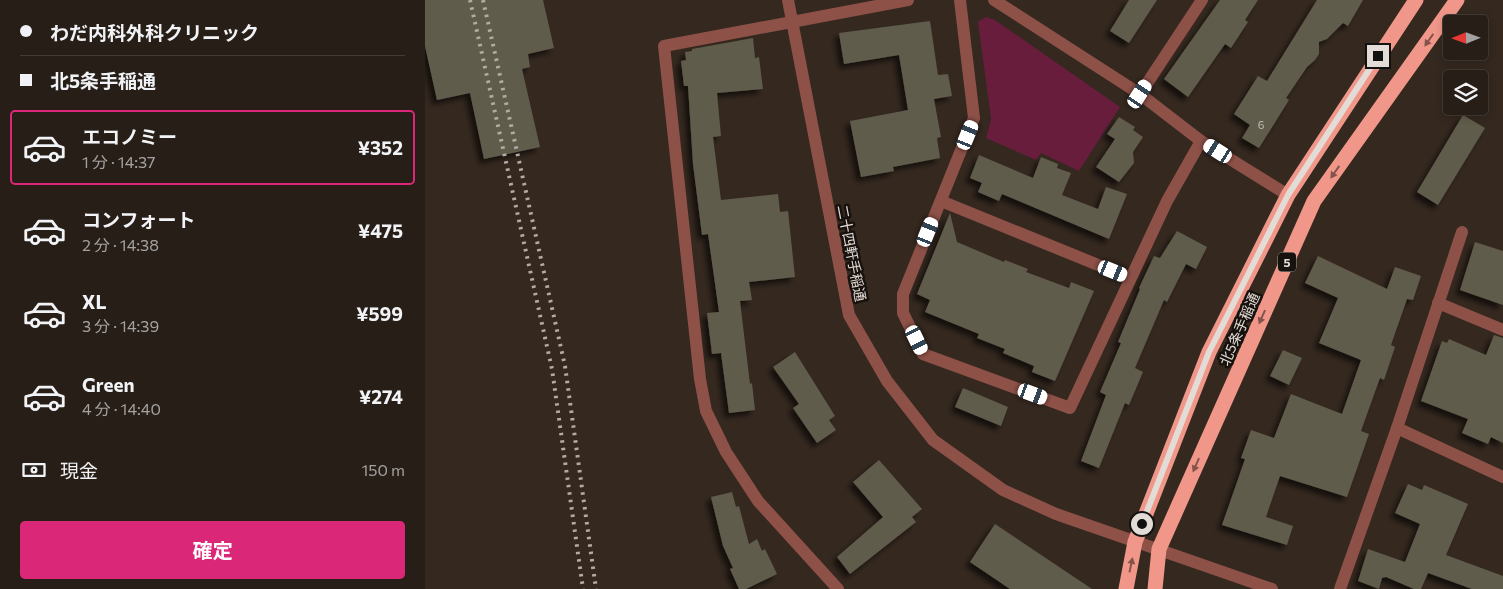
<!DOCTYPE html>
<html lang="ja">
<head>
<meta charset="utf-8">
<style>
	body { margin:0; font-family:Commissioner,"Noto Sans JP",sans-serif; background:#2f2720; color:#f1f3f6; height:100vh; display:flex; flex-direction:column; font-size:19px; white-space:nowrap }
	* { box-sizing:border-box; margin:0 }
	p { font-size:16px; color:#a4a2a1 }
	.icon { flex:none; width:28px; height:28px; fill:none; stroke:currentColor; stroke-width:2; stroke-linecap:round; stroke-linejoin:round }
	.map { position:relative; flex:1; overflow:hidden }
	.side { display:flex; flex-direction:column; background:#271e17; width:425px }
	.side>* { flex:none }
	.guide { display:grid; align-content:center; height:110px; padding:0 20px; background:#271e17 }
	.needle { width:32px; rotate:269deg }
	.fabs { position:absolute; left:1018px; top:15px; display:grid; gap:10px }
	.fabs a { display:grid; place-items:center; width:45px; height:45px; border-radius:5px; background:#271e17; box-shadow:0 2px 8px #0003,0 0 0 1px #433c36; font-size:25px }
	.end { position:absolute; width:22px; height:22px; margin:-11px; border:6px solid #e3dbd5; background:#111; box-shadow:0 0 0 2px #111 }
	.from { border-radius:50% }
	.car { position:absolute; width:15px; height:30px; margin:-15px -8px; border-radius:6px; box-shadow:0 0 4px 1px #0007; background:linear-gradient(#fff 24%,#345 0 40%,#fff 0 76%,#345 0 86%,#fff 0) }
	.guide b { display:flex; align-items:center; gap:18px; height:48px; font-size:19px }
	.guide b+b { border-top:1px solid #433c36 }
	.guide i { width:12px; height:12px; background:#f1f3f6 }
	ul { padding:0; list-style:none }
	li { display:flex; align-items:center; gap:15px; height:75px; margin:0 10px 8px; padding:0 10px; border:2px solid transparent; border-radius:5px }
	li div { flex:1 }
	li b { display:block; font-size:19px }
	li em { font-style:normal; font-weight:700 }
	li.selected { border-color:#db2777 }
	li>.icon { width:45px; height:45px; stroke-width:1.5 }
	.pay { display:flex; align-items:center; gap:12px; height:55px; padding:0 20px; font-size:19px }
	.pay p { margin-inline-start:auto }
	.primary-button { display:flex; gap:10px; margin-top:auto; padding:10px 20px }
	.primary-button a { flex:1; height:58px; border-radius:5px; background:#db2777; color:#fff; font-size:20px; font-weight:700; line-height:58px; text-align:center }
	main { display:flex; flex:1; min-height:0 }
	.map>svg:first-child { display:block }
</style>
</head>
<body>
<main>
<section class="side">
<div class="guide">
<b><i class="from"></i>わだ内科外科クリニック</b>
<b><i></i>北5条手稲通</b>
</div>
<ul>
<li class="selected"><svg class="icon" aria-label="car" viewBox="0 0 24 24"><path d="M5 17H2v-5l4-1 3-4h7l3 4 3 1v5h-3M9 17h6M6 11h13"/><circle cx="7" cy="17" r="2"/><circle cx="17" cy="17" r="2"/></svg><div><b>エコノミー</b><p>1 分 · 14:37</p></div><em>¥352</em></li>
<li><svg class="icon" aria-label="car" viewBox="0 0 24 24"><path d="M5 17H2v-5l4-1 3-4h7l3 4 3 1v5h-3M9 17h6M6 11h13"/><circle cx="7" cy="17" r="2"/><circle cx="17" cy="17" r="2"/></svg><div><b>コンフォート</b><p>2 分 · 14:38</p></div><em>¥475</em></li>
<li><svg class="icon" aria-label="car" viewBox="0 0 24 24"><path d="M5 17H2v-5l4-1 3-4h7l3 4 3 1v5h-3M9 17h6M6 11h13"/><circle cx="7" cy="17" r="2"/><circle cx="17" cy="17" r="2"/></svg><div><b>XL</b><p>3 分 · 14:39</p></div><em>¥599</em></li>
<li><svg class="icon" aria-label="car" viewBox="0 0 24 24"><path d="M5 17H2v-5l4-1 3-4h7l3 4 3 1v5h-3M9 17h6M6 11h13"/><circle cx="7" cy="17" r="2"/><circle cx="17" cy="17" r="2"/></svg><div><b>Green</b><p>4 分 · 14:40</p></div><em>¥274</em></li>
</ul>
<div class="pay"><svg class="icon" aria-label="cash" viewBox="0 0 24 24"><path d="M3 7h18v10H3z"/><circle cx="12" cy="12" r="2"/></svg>現金<p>150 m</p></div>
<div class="primary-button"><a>確定</a></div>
</section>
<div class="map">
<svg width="1078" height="589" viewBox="0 0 1078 589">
	<defs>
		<filter id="shadow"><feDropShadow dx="-4.5" dy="4.5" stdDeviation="2.5" flood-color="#0009"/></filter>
	</defs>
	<rect width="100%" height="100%" fill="#34281f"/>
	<polygon fill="#681d3d" points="561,17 570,20 695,107 654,171 616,153 611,160 561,138 566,119 553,22"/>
	<g fill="#605b4c" filter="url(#shadow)">
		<polygon points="0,0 118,0 129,48 103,54 105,67 97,69 115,147 59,159 45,93 12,100 0,46"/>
		<polygon points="704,0 732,0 704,43 685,31"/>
		<polygon points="795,0 833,0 820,20 823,22 806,48 800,44 763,97 739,79"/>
		<polygon points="892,0 938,0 923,26 918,23 902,39 894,42 894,54 890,60 882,67 861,98 864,100 834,148 817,138 825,125 809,114 833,76 842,81"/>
		<polygon points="505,21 513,75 523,74 527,96 509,99 516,137 512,138 515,158 468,167 469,171 436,177 425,121 483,110 474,55 419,64 414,33"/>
		<polygon points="328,38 330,58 334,57 338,89 292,93 296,136 288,137 296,200 353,194 355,212 363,211 370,277 324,282 327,300 315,301 325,384 327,383 330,410 304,413 296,353 287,354 282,313 294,312 283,234 277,235 268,164 263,86 259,86 256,61 261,60 260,52 267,51 267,49"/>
		<polygon points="1038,115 1060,128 1013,205 992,192"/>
		<polygon points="694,117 710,127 708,130 718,137 708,152 709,163 694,182 671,167 690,139 682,134"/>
		<polygon points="554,155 608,178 616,157 633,164 632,168 646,173 637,195 673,209 681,187 702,194 684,239 577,194 574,201 553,192 557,183 545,178"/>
		<polygon points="525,213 532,242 579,262 580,260 603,269 601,272 644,288 646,282 669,291 630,381 607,372 609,366 578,353 580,349 552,338 554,334 500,312 505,300 492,294"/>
		<polygon points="752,231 782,247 771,269 761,264 742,302 739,300 710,368 718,372 704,405 700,403 674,468 656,461 681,395 675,392 696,343 693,342 715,289 714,288 729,256 735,258"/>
		<polygon points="1050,242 1078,251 1078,305 1035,290"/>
		<polygon points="893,256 962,289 970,267 996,276 988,300 982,299 966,345 970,347 959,380 955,378 936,431 944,434 922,497 855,476 841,517 868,526 862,545 797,525 820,459 816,458 826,430 849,438 866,394 917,414 936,360 894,343 913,298 880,283"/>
		<polygon points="1069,335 1078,338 1078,443 1066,437 1063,444 1037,433 1043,419 996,401 1017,341 1022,343 1024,339 1061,355"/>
		<polygon points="858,350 877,358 864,385 845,376"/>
		<polygon points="370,352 410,416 404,420 411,430 392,443 368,408 374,404 348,367"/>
		<polygon points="538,388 583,407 576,426 530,407"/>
		<polygon points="454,460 497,509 487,517 491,522 425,574 412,557 458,517 428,482"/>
		<polygon points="983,484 997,490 999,485 1043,504 1021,555 1078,576 1078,589 1047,589 1003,573 996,589 989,589 961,577 957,578 954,589 933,581 943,549 980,562 995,524 970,513"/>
		<polygon points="307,492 311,507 314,506 324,544 332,539 337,551 340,549 352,574 321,589 314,589 305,569 308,568 298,546 286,497"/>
		<polygon points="570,524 667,589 585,589 545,562"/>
	</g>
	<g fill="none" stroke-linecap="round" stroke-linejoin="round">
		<g stroke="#8d5148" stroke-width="12">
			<polyline points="363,0 424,315 462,381 508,440 578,490 631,514 847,589"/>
			<polyline points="535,0 549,118 478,294 478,313 498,354 645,408 742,201 776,141"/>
			<polyline points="569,0 715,94 776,141 863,195"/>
			<polyline points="715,94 777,0"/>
			<polyline points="516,201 705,278"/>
			<polyline points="1013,303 1078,330"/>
			<polyline points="972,428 1078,477"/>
			<polyline points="413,589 333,501 301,452 281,411 275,379 239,46 483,0"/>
			<polyline points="915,589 972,428 1037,232"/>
		</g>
		<g stroke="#f1978a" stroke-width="15">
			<polyline points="701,589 710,542 784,352 863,195 991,0"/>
			<polyline points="730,589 734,549 889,201 1032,0"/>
		</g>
		<g stroke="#b3aaa3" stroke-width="4" stroke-dasharray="2.5 5" stroke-linecap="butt">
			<polyline points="45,0 127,369 158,589"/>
			<polyline points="58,0 140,366 171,589"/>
		</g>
	</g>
	<defs><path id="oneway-solid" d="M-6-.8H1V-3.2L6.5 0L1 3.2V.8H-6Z" transform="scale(1.25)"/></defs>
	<g fill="#84544c">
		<use href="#oneway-solid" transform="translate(1004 40) rotate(125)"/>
		<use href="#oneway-solid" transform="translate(910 172) rotate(125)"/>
		<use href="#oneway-solid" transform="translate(837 317) rotate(114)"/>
		<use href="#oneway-solid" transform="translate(771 465) rotate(114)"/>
		<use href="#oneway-solid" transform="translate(706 565) rotate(-78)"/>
	</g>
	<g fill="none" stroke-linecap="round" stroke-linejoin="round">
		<polyline stroke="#e3dbd5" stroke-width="6" points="717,524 784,352 863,195 953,56"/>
	</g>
	<g text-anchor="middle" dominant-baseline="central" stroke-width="5" stroke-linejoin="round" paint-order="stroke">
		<g font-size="11" fill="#c2bbb3">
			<text x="836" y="124">6</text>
		</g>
		<rect fill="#18120e" stroke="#a69f99" stroke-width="1" x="853" y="252.5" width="18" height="19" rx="4"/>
		<g font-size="12" font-weight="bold" fill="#e3dbd5">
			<text x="862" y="262">5</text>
		</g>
		<g font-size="14" fill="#e3dbd5" stroke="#18120e">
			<text transform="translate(427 253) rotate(79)">二十四軒手稲通</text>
			<text transform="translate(814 329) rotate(-66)">北5条手稲通</text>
		</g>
	</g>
</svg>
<div class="fabs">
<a><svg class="needle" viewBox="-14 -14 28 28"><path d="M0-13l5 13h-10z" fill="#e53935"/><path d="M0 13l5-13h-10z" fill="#a4a2a1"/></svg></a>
<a><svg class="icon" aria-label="layers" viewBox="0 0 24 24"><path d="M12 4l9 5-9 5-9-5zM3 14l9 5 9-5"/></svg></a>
</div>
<i class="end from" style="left:717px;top:524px"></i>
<i class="end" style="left:953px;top:56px"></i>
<i class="car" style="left:715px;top:94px;rotate:33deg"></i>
<i class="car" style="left:543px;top:135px;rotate:22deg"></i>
<i class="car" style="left:793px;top:151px;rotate:302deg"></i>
<i class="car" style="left:503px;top:232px;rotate:22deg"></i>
<i class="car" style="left:688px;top:271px;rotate:112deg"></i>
<i class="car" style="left:492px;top:340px;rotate:154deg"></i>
<i class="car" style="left:608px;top:394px;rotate:110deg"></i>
</div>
</main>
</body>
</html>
